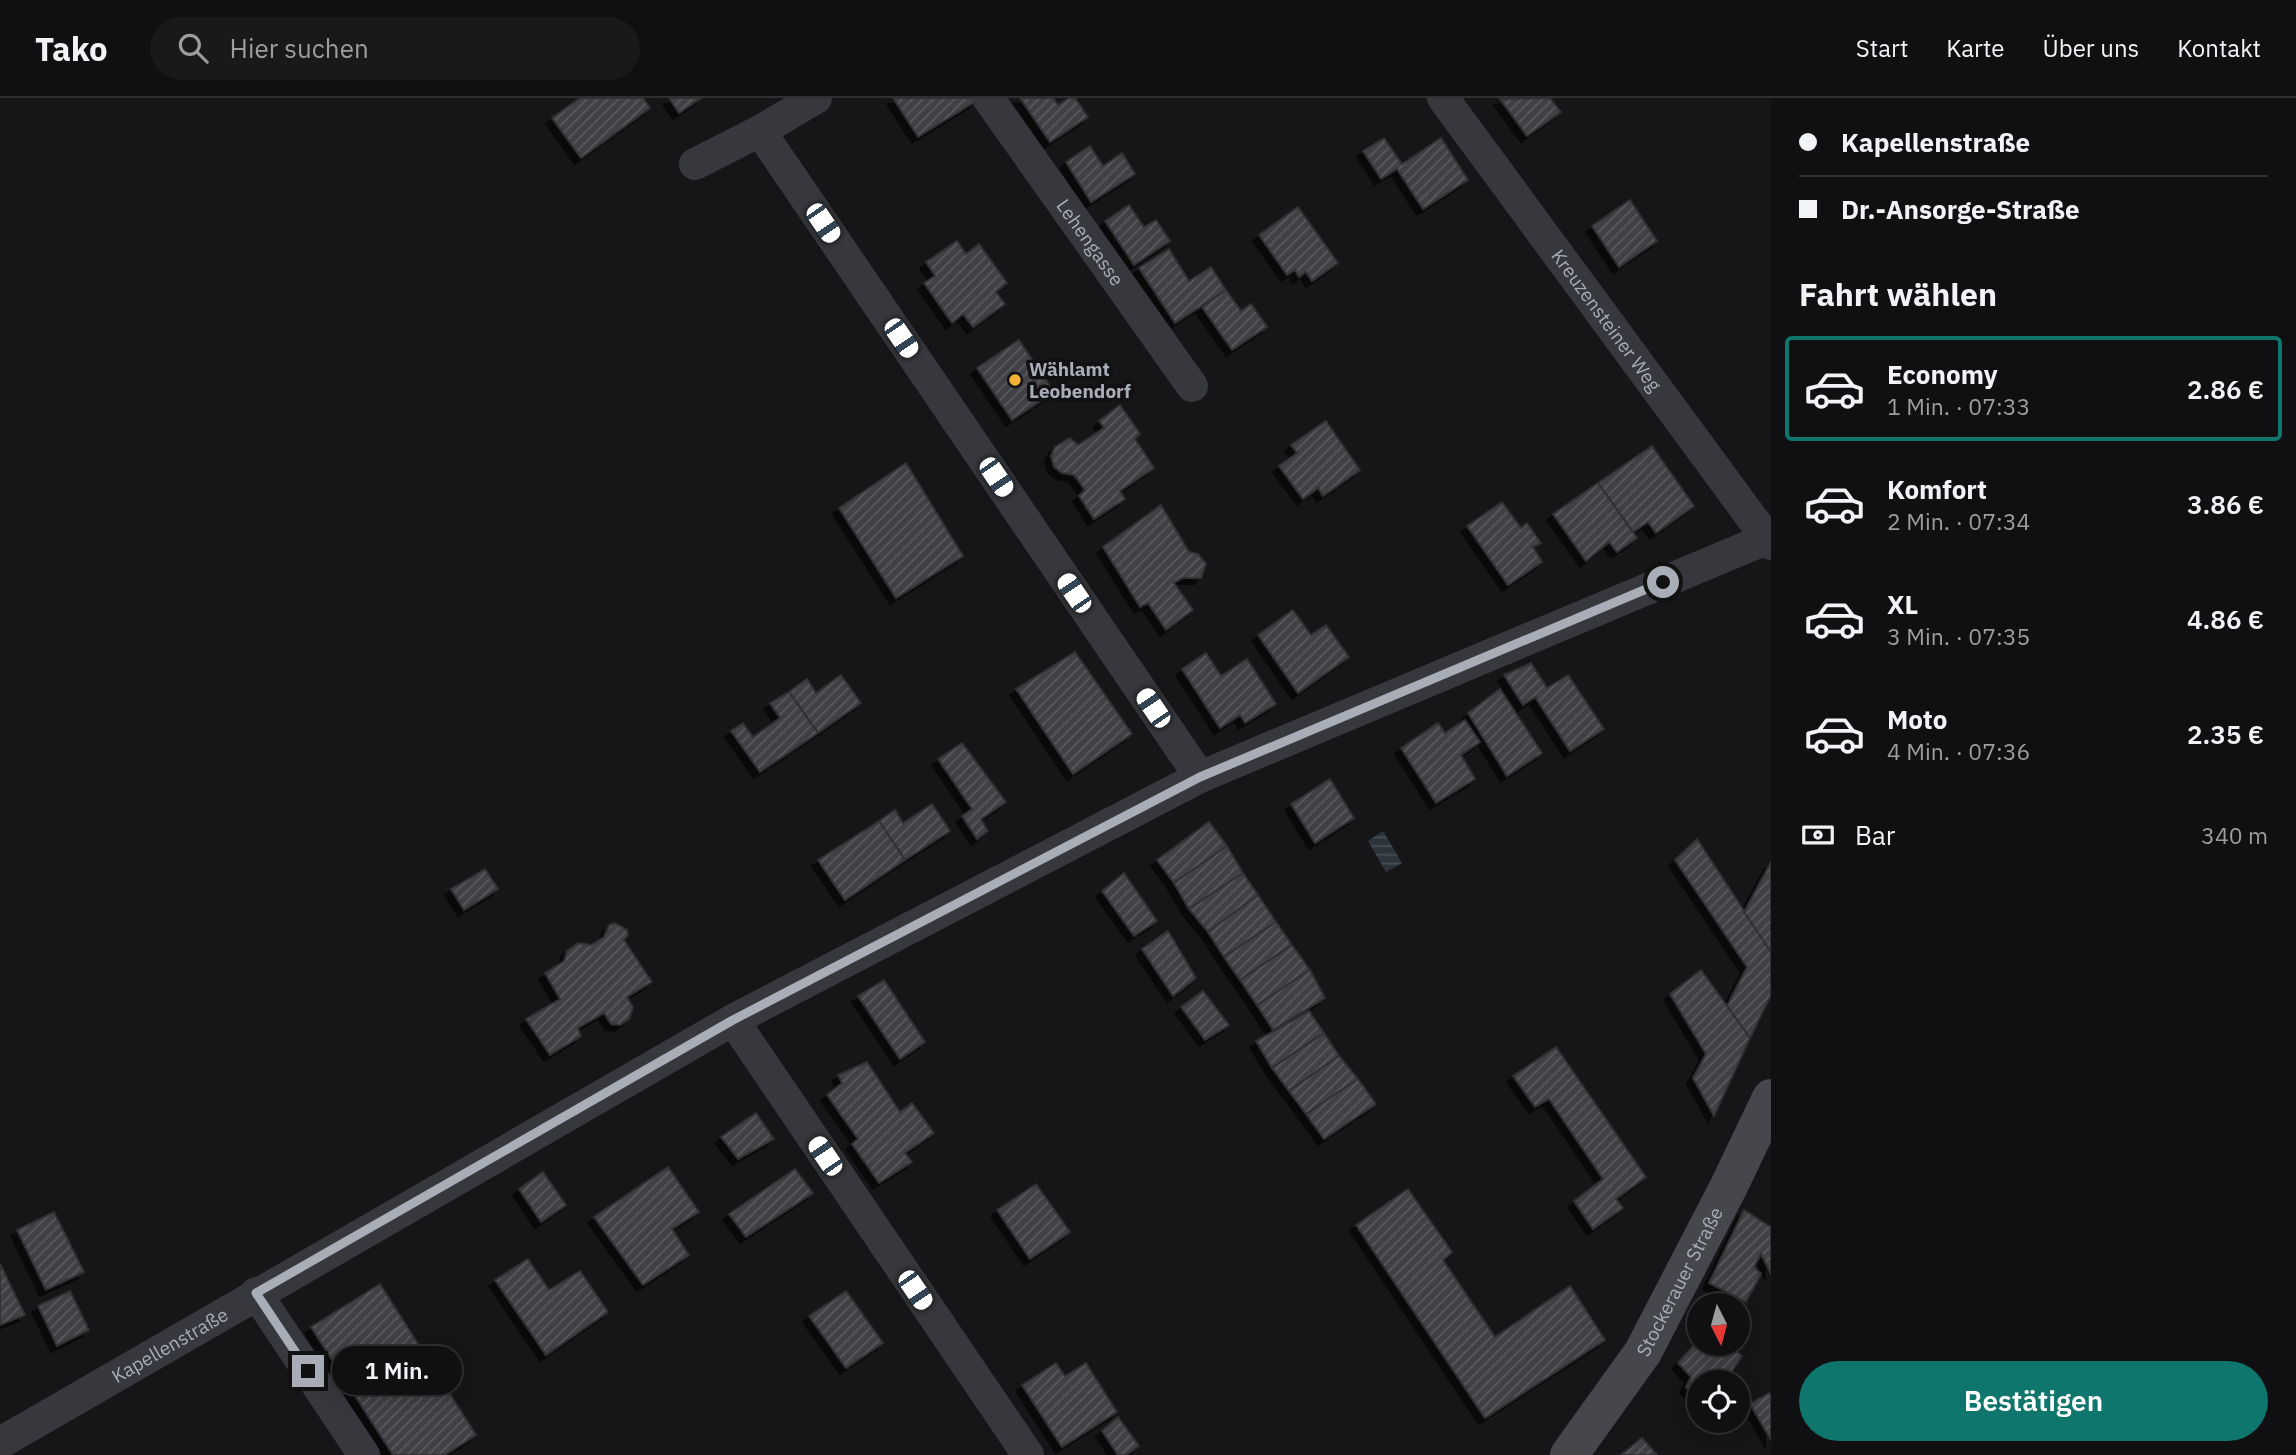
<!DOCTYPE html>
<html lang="de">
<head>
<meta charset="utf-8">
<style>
	body { margin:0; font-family:"IBM Plex Sans",sans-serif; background:#19191b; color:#f1f3f6; height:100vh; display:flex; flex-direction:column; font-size:26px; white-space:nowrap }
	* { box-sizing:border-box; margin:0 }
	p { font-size:23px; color:#9c9d9f }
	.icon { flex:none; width:38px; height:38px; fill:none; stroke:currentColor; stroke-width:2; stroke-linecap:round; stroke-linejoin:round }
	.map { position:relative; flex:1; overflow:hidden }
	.panel { display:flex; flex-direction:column; background:#101012; width:525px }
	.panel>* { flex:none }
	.banner { display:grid; align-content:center; height:154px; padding:0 28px; background:#101012 }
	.needle { width:46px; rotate:174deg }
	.fabs { position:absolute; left:1687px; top:1195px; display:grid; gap:14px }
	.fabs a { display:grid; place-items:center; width:63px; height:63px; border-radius:50%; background:#101012; box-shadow:0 4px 18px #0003,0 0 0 2px #303032; font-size:35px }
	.end { position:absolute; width:32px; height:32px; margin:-16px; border:9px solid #a8adb8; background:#111; box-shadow:0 0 0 4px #111 }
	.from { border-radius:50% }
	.bubble { position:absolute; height:49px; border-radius:24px; background:#101012; box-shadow:0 4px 18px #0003,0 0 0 2px #303032; font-size:23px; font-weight:600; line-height:49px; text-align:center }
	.car { position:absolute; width:21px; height:42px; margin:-21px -10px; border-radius:9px; box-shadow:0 0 5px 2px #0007; background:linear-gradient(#fff 24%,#345 0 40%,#fff 0 76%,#345 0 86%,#fff 0) }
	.banner b { display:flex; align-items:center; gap:24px; height:66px; font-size:26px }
	.banner b+b { border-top:2px solid #303032 }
	.banner i { width:18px; height:18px; background:#f1f3f6 }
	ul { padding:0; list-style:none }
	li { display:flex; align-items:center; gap:21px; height:105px; margin:0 14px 10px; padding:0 14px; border:4px solid transparent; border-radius:7px }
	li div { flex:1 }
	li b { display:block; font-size:26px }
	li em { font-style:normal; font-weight:600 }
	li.on { border-color:#0f766e }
	li>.icon { width:63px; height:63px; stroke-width:1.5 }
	h2 { padding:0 28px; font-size:32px; line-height:84px }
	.pay { display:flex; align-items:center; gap:18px; height:77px; padding:0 28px; font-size:26px }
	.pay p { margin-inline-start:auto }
	.primary-button { display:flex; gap:14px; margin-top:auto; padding:14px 28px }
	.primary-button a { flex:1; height:80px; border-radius:42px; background:#0f766e; color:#fff; font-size:28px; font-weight:600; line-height:80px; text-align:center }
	header { display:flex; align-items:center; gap:42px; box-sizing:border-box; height:98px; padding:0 35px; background:#101012; border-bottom:2px solid #303032 }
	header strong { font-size:33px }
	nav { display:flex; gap:38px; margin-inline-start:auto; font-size:24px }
	.search { width:490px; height:63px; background:#19191b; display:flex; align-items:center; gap:18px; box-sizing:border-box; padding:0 24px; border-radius:38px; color:#9c9d9f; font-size:26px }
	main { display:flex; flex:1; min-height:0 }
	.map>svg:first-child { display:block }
</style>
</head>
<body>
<header>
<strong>Tako</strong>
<div class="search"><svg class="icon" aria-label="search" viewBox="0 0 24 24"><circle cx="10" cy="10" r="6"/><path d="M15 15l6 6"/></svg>Hier suchen</div>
<nav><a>Start</a><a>Karte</a><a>Über uns</a><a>Kontakt</a></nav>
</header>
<main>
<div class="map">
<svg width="1771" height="1357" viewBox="0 0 1771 1357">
	<defs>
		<pattern id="water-rules" width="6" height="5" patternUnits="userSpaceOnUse" patternTransform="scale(1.75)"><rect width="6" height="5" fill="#2c353c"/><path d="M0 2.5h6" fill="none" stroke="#485056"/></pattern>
		<pattern id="building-hatch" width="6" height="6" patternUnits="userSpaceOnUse" patternTransform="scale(1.75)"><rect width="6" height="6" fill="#404145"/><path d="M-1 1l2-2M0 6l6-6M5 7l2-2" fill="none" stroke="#595a5e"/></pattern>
		<filter id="shadow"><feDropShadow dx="-6" dy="6" stdDeviation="0" flood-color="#0009"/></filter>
	</defs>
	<rect width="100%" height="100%" fill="#161618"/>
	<polygon fill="url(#water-rules)" points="1383,733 1402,765 1386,774 1368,743"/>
	<g fill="url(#building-hatch)" stroke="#303034" stroke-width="2" filter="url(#shadow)">
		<polygon points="580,0 643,0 650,10 581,60 552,20"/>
		<polygon points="669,0 701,0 679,15"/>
		<polygon points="893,0 975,0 976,3 918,39"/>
		<polygon points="1020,0 1053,0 1058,7 1069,0 1075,0 1088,19 1050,44"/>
		<polygon points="1550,0 1561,14 1527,38 1500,1"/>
		<polygon points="1384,40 1402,66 1441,40 1468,82 1423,111 1397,71 1381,81 1363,53"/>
		<polygon points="1090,48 1103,68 1122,55 1135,76 1091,104 1066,64"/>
		<polygon points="1630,102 1657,143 1619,169 1592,128"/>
		<polygon points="1129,107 1144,129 1156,122 1170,143 1134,167 1105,123"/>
		<polygon points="1298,109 1338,165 1312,183 1306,174 1299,179 1295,172 1287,177 1259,137"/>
		<polygon points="957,143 966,156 979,146 1007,185 996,194 1005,206 973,229 963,216 952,225 924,185 935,178 926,164"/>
		<polygon points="1169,151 1189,183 1211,169 1226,192 1175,225 1139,170"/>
		<polygon points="1226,192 1241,213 1251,206 1267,229 1232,252 1202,209"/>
		<polygon points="1019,242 1054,294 1012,322 977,270"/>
		<polygon points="1120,307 1140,336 1135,341 1154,370 1120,393 1125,401 1094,421 1079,398 1085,392 1074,377 1062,375 1054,369 1051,358 1055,349 1070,340 1078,347 1104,330 1099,323"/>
		<polygon points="1326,323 1360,372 1323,398 1318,390 1303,401 1279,368 1297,355 1291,347"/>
		<polygon points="1652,348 1694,408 1656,435 1648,424 1633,434 1598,385"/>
		<polygon points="906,365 963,458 896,500 839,410"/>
		<polygon points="1598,385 1637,440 1617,454 1609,444 1586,463 1553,416"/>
		<polygon points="1502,404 1521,430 1527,425 1541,445 1533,449 1542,464 1508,487 1467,428"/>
		<polygon points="1161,407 1189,454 1198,456 1206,466 1201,480 1182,480 1174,485 1193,512 1166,532 1148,505 1140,509 1103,449"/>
		<polygon points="1293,512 1311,537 1326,527 1349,559 1298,595 1258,537"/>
		<polygon points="1075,554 1132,636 1073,676 1016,591"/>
		<polygon points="1206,555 1221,578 1247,561 1276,606 1245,625 1240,617 1220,630 1182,571"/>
		<polygon points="1531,565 1547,590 1568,577 1604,631 1570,653 1535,599 1523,607 1504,577"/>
		<polygon points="841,577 861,605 818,635 789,594 807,581 816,595"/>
		<polygon points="1500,591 1542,655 1507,678 1468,615"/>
		<polygon points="789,594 818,635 760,674 731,633 743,625 753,639 780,620 770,605"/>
		<polygon points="1465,622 1480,644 1461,657 1475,681 1436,705 1401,650 1438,625 1445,635"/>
		<polygon points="962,645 1006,704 981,721 988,733 977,741 962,718 972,711 938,661"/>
		<polygon points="1330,681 1354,720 1315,745 1291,706"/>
		<polygon points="932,706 950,733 905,762 879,723 895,712 903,725"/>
		<polygon points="879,723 905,762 845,802 818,762"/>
		<polygon points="1209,724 1227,748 1174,785 1157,762"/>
		<polygon points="1697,741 1771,854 1771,897 1750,940 1727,908 1747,869 1675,762"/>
		<polygon points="1227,748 1243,775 1189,811 1174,785"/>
		<polygon points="1771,764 1771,854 1744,814"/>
		<polygon points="485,771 498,791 464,812 451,791"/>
		<polygon points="1124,775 1157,823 1134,838 1102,793"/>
		<polygon points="1243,775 1258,797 1208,834 1189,811"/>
		<polygon points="1258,797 1276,824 1224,859 1208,834"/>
		<polygon points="1276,824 1292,847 1240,882 1224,859"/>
		<polygon points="615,825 627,832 628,837 624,842 652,884 627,899 633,909 629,921 620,927 611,926 604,915 578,930 581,938 550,957 526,921 560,901 545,875 564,863 567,853 578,845 591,847 604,839 609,827"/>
		<polygon points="1168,833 1196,880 1173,898 1142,851"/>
		<polygon points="1292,847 1310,872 1257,907 1240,882"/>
		<polygon points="1310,872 1325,900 1273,932 1257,907"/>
		<polygon points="1701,872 1750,940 1714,1018 1693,980 1706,956 1670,896"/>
		<polygon points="884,882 925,944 900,961 858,898"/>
		<polygon points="1203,893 1229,927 1205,942 1181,909"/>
		<polygon points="1309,913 1324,935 1272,970 1256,943"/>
		<polygon points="1324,935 1339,958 1289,993 1272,970"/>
		<polygon points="1556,949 1646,1079 1616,1101 1623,1110 1593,1131 1574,1103 1603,1081 1549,1001 1535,1009 1513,978"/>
		<polygon points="1339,958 1358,981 1306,1016 1289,993"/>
		<polygon points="867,964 900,1014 912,1005 934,1035 905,1055 912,1064 879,1085 852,1046 858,1041 827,997 842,985 838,977"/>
		<polygon points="1358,981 1376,1006 1324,1041 1306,1016"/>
		<polygon points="756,1015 774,1041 738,1061 721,1039"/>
		<polygon points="668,1069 699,1114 672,1131 689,1157 643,1187 594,1119"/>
		<polygon points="795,1071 813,1095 746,1139 729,1116"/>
		<polygon points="543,1074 566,1107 541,1124 519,1091"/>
		<polygon points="1036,1086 1070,1134 1030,1161 997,1112"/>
		<polygon points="1408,1091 1452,1154 1443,1162 1495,1239 1570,1188 1605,1242 1485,1320 1356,1127"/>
		<polygon points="1744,1112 1771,1129 1771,1176 1761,1156 1754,1169 1761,1176 1746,1204 1709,1185"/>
		<polygon points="54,1114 84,1174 46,1192 17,1132"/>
		<polygon points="528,1161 549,1192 580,1173 608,1214 546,1257 495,1182"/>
		<polygon points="0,1166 25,1217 0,1227"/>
		<polygon points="380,1186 476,1337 445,1357 393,1357 311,1229"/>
		<polygon points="70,1193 89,1232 57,1248 38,1208"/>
		<polygon points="846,1193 883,1245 846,1270 809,1218"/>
		<polygon points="1699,1241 1699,1246 1728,1246 1742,1258 1725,1284 1699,1284 1698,1301 1686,1289 1691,1279 1678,1265"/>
		<polygon points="1056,1265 1065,1278 1086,1265 1117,1314 1062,1349 1022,1287"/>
		<polygon points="1769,1295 1771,1298 1771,1342 1750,1306"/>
		<polygon points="1118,1319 1139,1348 1126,1357 1118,1357 1102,1333"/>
		<polygon points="1642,1340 1657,1357 1621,1357"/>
	</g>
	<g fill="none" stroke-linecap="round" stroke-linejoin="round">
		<g stroke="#37383d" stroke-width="32">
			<path id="s1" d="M 988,0 L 1192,288"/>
			<path id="s2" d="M 1443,0 L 1771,446"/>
			<polyline points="760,33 1200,679"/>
			<polyline points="695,66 760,33 816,0"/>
			<polyline points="733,922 1028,1357"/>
			<polyline points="256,1195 364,1357"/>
			<path id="s3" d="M 0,1345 L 733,922 L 1200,679 L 1766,441"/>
		</g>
		<path stroke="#45474d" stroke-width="38" id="s4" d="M 1569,1357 L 1643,1254 L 1729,1088 L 1771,1000"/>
	</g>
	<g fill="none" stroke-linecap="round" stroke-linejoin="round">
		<polyline stroke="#a8adb8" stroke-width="9" points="308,1273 256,1195 733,922 1200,679 1663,484"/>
	</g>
	<circle fill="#f2b134" stroke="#111113" stroke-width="2.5" cx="1015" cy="282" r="7"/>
	<g text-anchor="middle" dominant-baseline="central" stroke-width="7" stroke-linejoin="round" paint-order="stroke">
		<g font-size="19" fill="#a8adb8" stroke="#111113">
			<text stroke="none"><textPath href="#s1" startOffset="177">Lehengasse</textPath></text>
			<text stroke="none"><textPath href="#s2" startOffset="276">Kreuzensteiner Weg</textPath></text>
			<text stroke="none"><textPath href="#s4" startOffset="206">Stockerauer Straße</textPath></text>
			<text stroke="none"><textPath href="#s3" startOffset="196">Kapellenstraße</textPath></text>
		</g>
		<g font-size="19" font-weight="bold" fill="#a8adb8" stroke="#111113" text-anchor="start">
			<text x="1029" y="271">Wählamt<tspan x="1029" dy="22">Leobendorf</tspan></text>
		</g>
	</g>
</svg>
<div class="fabs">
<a><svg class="needle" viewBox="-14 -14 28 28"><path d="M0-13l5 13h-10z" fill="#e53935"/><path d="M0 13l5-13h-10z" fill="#9c9d9f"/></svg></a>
<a><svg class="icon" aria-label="locate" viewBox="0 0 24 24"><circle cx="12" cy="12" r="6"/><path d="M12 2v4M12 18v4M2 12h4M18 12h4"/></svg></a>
</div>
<i class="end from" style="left:1663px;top:484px"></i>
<i class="end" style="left:308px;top:1273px"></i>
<div class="bubble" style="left:332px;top:1248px;width:130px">1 Min.</div>
<i class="car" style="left:823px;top:125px;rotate:146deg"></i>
<i class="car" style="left:901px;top:240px;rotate:146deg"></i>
<i class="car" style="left:996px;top:379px;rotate:146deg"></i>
<i class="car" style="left:1074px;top:495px;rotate:326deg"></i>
<i class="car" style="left:1153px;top:610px;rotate:326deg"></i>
<i class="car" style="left:825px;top:1058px;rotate:326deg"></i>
<i class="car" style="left:915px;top:1192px;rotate:146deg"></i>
</div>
<section class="panel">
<div class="banner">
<b><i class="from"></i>Kapellenstraße</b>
<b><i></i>Dr.-Ansorge-Straße</b>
</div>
<h2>Fahrt wählen</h2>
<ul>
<li class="on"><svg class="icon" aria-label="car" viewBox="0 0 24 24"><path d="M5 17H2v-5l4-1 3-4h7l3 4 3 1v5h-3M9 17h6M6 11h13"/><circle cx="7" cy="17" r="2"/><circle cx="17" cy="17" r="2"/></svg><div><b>Economy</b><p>1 Min. · 07:33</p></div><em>2.86 €</em></li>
<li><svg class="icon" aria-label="car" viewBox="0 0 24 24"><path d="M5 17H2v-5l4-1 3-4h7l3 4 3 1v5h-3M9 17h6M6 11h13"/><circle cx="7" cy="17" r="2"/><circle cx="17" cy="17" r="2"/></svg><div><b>Komfort</b><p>2 Min. · 07:34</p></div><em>3.86 €</em></li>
<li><svg class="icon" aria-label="car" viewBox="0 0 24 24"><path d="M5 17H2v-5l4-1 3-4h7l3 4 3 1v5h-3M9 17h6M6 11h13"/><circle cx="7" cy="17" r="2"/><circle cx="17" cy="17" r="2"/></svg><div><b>XL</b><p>3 Min. · 07:35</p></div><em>4.86 €</em></li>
<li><svg class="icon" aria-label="car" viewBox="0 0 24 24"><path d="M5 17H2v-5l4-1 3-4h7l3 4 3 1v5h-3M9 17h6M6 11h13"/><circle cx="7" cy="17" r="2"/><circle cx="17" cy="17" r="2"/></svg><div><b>Moto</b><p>4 Min. · 07:36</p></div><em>2.35 €</em></li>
</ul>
<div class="pay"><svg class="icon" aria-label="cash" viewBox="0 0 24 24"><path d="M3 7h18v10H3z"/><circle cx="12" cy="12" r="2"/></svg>Bar<p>340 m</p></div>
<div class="primary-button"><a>Bestätigen</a></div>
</section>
</main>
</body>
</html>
